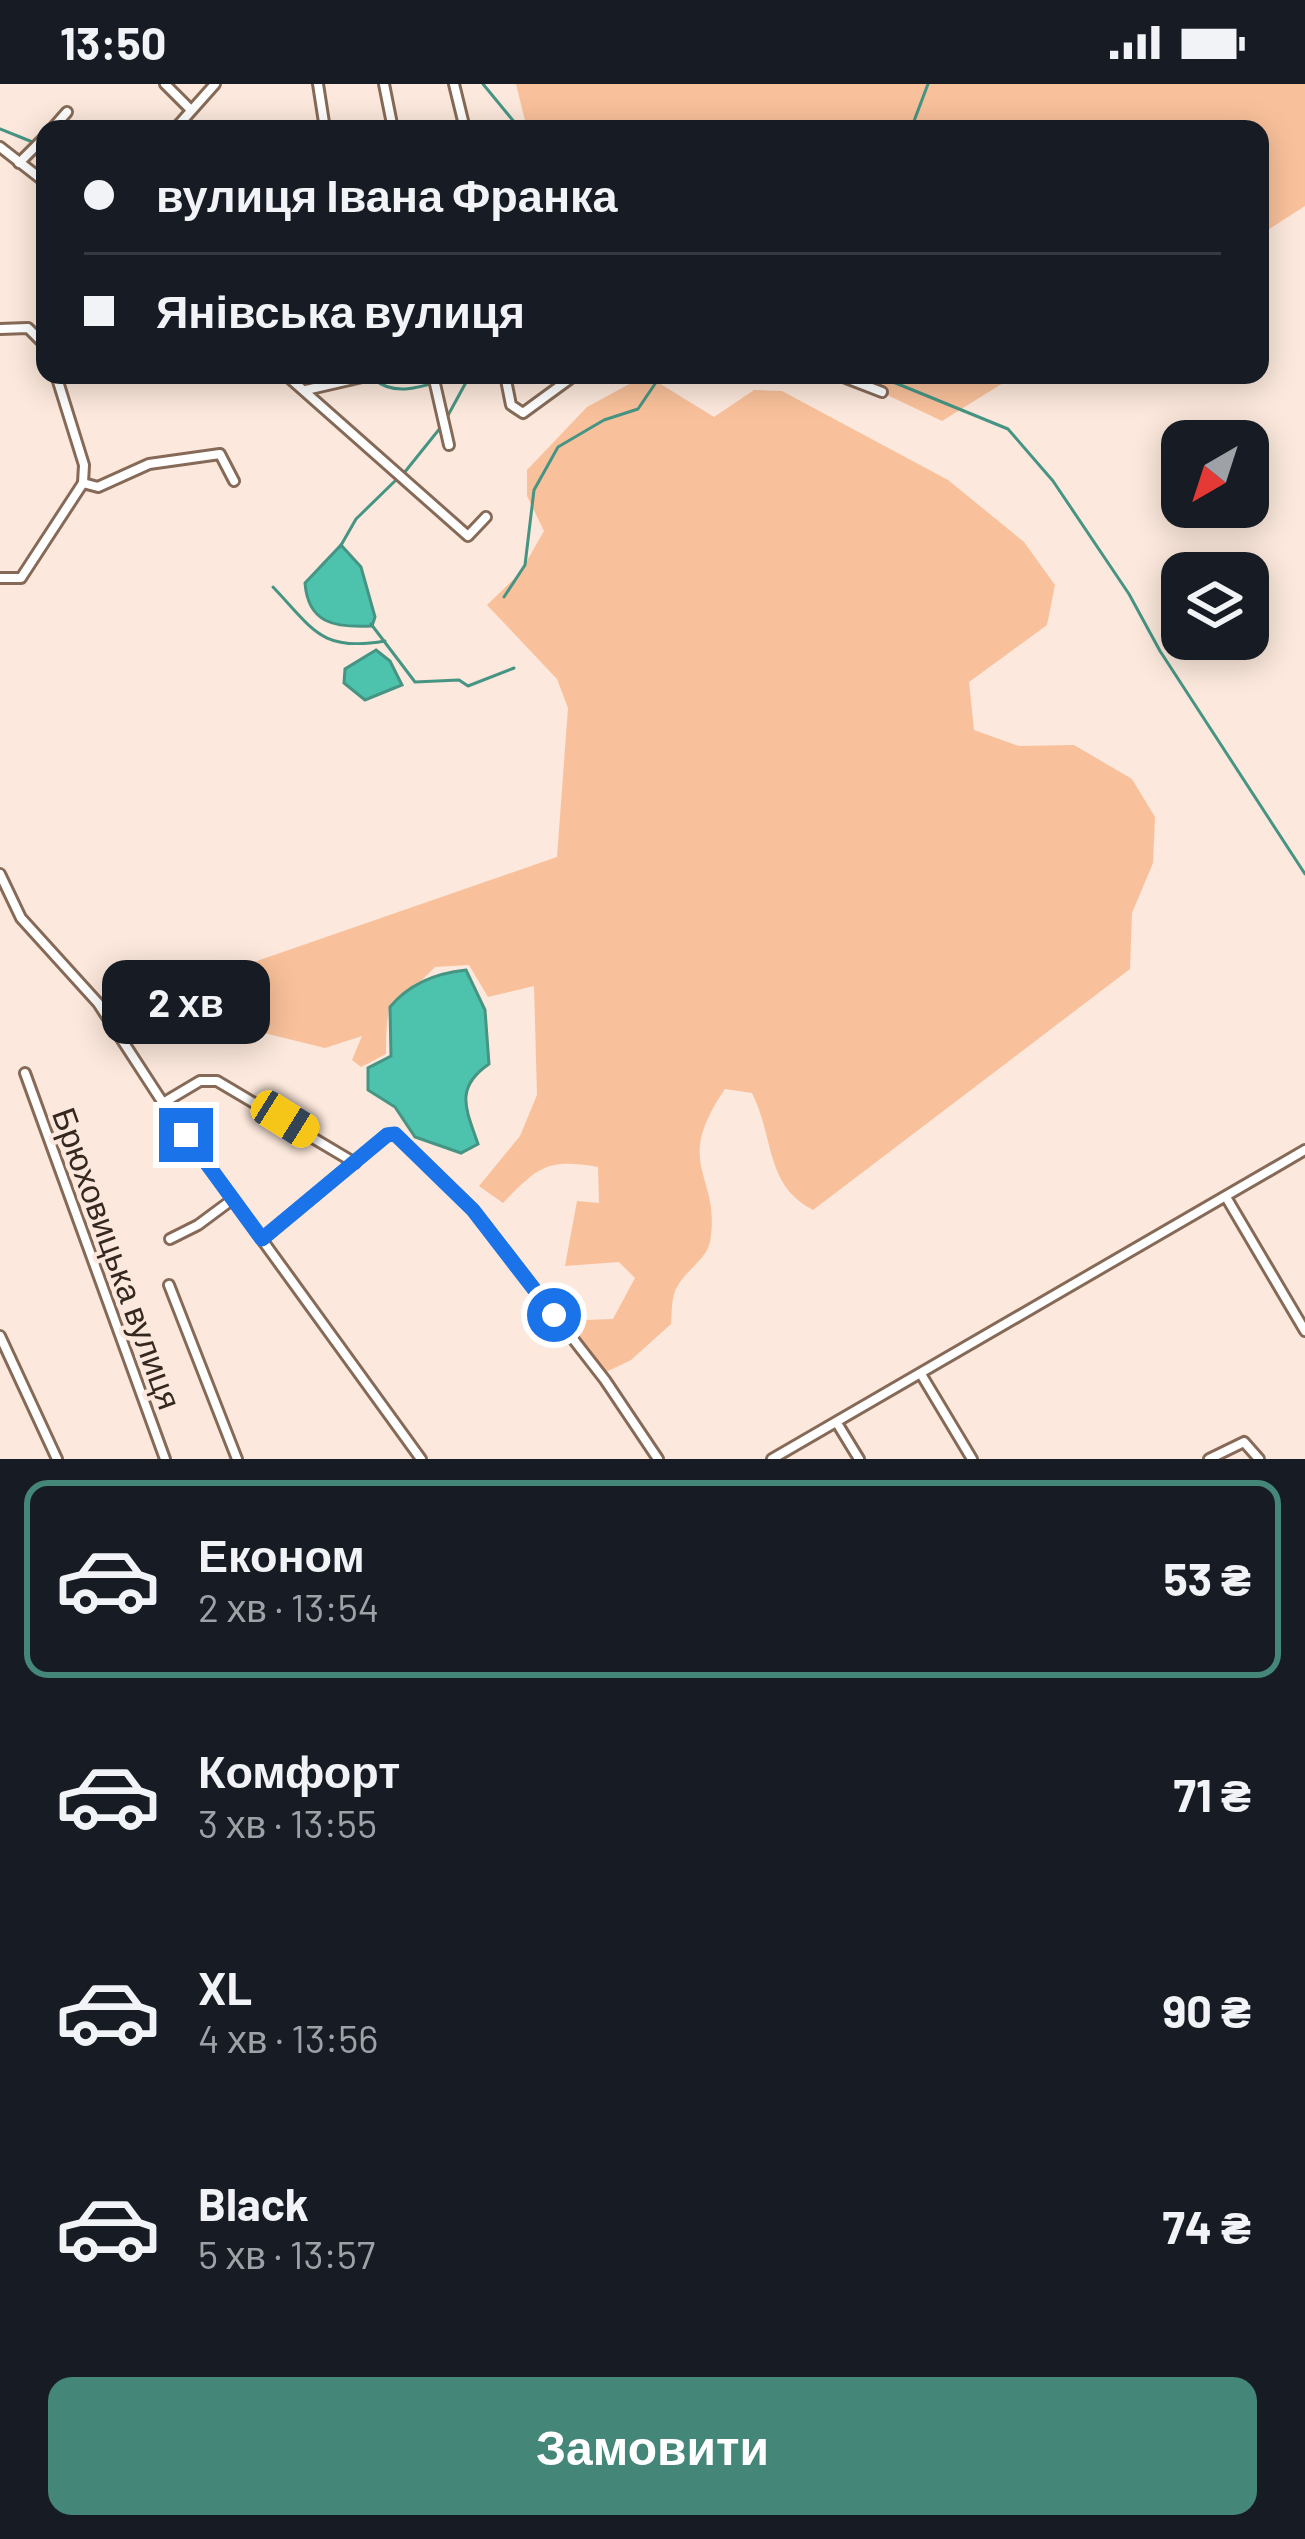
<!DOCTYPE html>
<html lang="uk">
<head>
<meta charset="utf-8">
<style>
	body { margin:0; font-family:Barlow,sans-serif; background:#20242c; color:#f1f3f6; height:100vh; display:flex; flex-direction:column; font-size:45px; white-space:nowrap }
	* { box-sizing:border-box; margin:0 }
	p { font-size:39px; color:#9ea1a6 }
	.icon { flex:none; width:66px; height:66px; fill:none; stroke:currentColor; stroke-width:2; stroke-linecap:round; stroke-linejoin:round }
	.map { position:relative; height:1375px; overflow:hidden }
	.sheet { display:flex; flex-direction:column; background:#171b24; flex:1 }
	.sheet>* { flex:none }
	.top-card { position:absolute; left:36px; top:36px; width:1233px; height:264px; border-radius:24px; box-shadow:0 6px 30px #0003; display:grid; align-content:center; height:264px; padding:0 48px; background:#171b24 }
	.needle { width:78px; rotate:219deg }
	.controls { position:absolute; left:1161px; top:336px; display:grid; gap:24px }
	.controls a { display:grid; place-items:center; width:108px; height:108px; border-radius:24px; background:#171b24; box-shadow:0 6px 30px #0003; font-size:60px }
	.end { position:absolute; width:54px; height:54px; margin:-27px; border:15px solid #1a73e8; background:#fff; box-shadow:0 0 0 6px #fff }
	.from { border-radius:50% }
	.bubble { position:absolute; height:84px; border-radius:24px; background:#171b24; box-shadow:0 6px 30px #0003; font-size:39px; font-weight:700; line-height:84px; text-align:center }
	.car { position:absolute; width:36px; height:72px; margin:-36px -18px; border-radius:15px; box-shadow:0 0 9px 3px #0007; background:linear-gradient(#f5c518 24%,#345 0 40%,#f5c518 0 76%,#345 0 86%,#f5c518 0) }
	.top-card b { display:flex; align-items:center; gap:42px; height:114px; font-size:45px }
	.top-card b+b { border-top:3px solid #363941 }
	.top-card i { width:30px; height:30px; background:#f1f3f6 }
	ul { padding:21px 0 0; list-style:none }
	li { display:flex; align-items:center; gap:36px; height:198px; margin:0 24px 18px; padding:0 24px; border:6px solid transparent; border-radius:24px }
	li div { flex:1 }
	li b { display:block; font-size:45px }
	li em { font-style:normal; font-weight:700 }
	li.active { border-color:#448779 }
	li>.icon { width:108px; height:108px; stroke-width:1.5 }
	.primary-button { display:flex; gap:24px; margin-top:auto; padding:24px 48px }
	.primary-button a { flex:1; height:138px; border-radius:24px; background:#448779; color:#fff; font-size:48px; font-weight:700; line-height:138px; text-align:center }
	.status { display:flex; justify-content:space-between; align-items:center; height:84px; padding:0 60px; background:#171b24; direction:ltr }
	.status svg { height:33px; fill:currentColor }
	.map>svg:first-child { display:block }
</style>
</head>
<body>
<div class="status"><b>13:50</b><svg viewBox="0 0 49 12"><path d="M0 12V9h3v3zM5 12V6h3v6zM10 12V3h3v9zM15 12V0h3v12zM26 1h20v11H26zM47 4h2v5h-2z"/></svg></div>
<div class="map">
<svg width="1305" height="1375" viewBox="0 0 1305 1375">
	<rect width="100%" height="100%" fill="#fce8dc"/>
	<g fill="#f9c19b">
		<polygon points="516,0 1305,0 1305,122 1260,151 1260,45 527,45"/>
		<path d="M 646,291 L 714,333 L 754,306 L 782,307 L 948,396 L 1024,458 L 1055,501 L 1047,541 L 969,598 L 974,646 L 1019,662 L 1074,661 L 1132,695 L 1155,733 L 1153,779 L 1132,829 L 1130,885 L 813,1126 C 765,1101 775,1056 752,1009 L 725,1005 C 671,1084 722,1089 710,1158 C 706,1176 685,1187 677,1203 C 671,1213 672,1229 671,1240 L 631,1276 L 606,1288 L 582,1270 L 559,1237 L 613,1235 L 635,1194 L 619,1178 L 565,1182 L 577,1117 L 599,1119 L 598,1083 C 547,1074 538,1083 503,1119 L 479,1102 L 520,1052 L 537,1011 L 534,902 L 488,913 L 469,881 L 435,883 C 395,926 386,898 386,970 L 361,983 L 352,976 L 362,952 L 325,964 L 223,939 L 220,926 L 255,918 L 231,886 L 557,773 L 568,624 L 557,595 L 487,521 L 520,489 L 544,447 L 527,412 L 527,386 L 587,323 Z"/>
		<polygon points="845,291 1016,291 942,337"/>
	</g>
	<g fill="#4dc3ad" stroke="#469483" stroke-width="3">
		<path d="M 341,461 L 361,483 L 375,533 L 372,542 C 334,544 308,539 305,499 Z"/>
		<polygon points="376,566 390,577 402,601 365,616 344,599 345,585"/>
		<path d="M 466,886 L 485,926 L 489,980 C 454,1004 466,1025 478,1060 L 461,1069 L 415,1053 L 395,1023 L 368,1006 L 368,984 L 391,972 L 390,923 C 409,900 437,889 466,886 Z"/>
	</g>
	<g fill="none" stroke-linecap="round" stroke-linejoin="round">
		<g stroke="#469483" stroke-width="3">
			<polyline points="483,0 520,45"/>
			<polyline points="0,45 35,59"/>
			<polyline points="911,45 928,0"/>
			<polyline points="44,61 45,61"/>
			<polyline points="876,291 1008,345 1053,397 1129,510 1160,567 1305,790"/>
			<path d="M 374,295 C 399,317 433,297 463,291"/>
			<polyline points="446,335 470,291"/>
			<polyline points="404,389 441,343"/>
			<polyline points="340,463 356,435 396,396"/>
			<path d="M 273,503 C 314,546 321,568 385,557"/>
			<polyline points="504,513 525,481 534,406 558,363 604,336 638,325 661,291"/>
			<polyline points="371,540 415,598 459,596 468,602 514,584"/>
		</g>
		<defs>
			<g id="minor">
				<polyline points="165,0 190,25"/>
				<polyline points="318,0 325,45"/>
				<polyline points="384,0 393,45"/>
				<polyline points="454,0 465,45"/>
				<polyline points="52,45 67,28"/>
				<polyline points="175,45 215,0"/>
				<polyline points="0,63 45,98"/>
				<polyline points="19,79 45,53"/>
				<polyline points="0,245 28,244 45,261"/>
				<polyline points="56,291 84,381 83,399"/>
				<polyline points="286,291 468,452 486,433"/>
				<polyline points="433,291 449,361"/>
				<polyline points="505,291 511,321 523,329 575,291"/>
				<polyline points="838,291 882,308"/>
				<polyline points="306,306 371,291"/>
				<polyline points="0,494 21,494 83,399 98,403 149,380 220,370 234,397"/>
				<polyline points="0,790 21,834 98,919 163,1019 421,1375"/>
				<polyline points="25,989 165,1375"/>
				<polyline points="163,1019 200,997 217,997 355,1079"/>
				<polyline points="1226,1113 1305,1247"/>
				<polyline points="170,1155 198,1141 233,1115"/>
				<polyline points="262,1155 387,1051 395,1050 473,1126 605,1296 658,1375"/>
				<polyline points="169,1201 237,1375"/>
				<polyline points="0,1252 57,1375"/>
				<polyline points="921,1290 972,1375"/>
				<polyline points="837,1339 859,1375"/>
				<polyline points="772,1375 1305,1066"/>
				<polyline points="1209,1375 1244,1358 1259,1375"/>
			</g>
		</defs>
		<use href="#minor" stroke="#866a57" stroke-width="14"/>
		<use href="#minor" stroke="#fff" stroke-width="8"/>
	</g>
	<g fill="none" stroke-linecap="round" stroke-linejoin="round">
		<polyline stroke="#1a73e8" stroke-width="15" points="186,1051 262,1155 387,1051 395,1050 473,1126 554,1231"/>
	</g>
	<g text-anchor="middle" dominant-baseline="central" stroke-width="9" stroke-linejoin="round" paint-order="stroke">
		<g font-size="33" fill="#342820" stroke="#fce8dc">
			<text transform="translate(118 1174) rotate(70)">Брюховицька вулиця</text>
		</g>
	</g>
</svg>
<div class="controls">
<a><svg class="needle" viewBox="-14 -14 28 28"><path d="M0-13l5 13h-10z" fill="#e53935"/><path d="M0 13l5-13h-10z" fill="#9ea1a6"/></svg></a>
<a><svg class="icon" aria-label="layers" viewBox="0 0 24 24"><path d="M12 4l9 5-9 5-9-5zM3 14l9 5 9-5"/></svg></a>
</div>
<i class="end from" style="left:554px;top:1231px"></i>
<i class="end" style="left:186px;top:1051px"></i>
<div class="bubble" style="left:102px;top:876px;width:168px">2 хв</div>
<i class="car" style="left:285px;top:1035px;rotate:122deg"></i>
<div class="top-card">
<b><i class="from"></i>вулиця Івана Франка</b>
<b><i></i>Янівська вулиця</b>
</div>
</div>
<section class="sheet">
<ul>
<li class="active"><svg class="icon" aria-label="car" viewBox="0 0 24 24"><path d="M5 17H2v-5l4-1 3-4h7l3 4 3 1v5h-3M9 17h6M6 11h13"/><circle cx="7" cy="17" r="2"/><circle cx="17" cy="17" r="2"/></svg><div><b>Економ</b><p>2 хв · 13:54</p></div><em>53 ₴</em></li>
<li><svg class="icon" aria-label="car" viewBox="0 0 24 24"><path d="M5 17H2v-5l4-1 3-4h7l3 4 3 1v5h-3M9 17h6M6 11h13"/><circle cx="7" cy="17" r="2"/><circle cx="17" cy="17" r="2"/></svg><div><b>Комфорт</b><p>3 хв · 13:55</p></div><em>71 ₴</em></li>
<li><svg class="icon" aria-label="car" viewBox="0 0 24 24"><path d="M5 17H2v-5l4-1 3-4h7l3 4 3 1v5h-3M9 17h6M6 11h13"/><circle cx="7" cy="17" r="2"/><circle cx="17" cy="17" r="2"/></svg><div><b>XL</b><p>4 хв · 13:56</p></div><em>90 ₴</em></li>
<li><svg class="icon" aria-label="car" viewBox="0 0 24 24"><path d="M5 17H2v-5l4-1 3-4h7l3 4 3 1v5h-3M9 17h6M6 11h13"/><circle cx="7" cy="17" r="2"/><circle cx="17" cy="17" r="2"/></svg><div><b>Black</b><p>5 хв · 13:57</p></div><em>74 ₴</em></li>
</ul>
<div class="primary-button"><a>Замовити</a></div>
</section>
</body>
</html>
